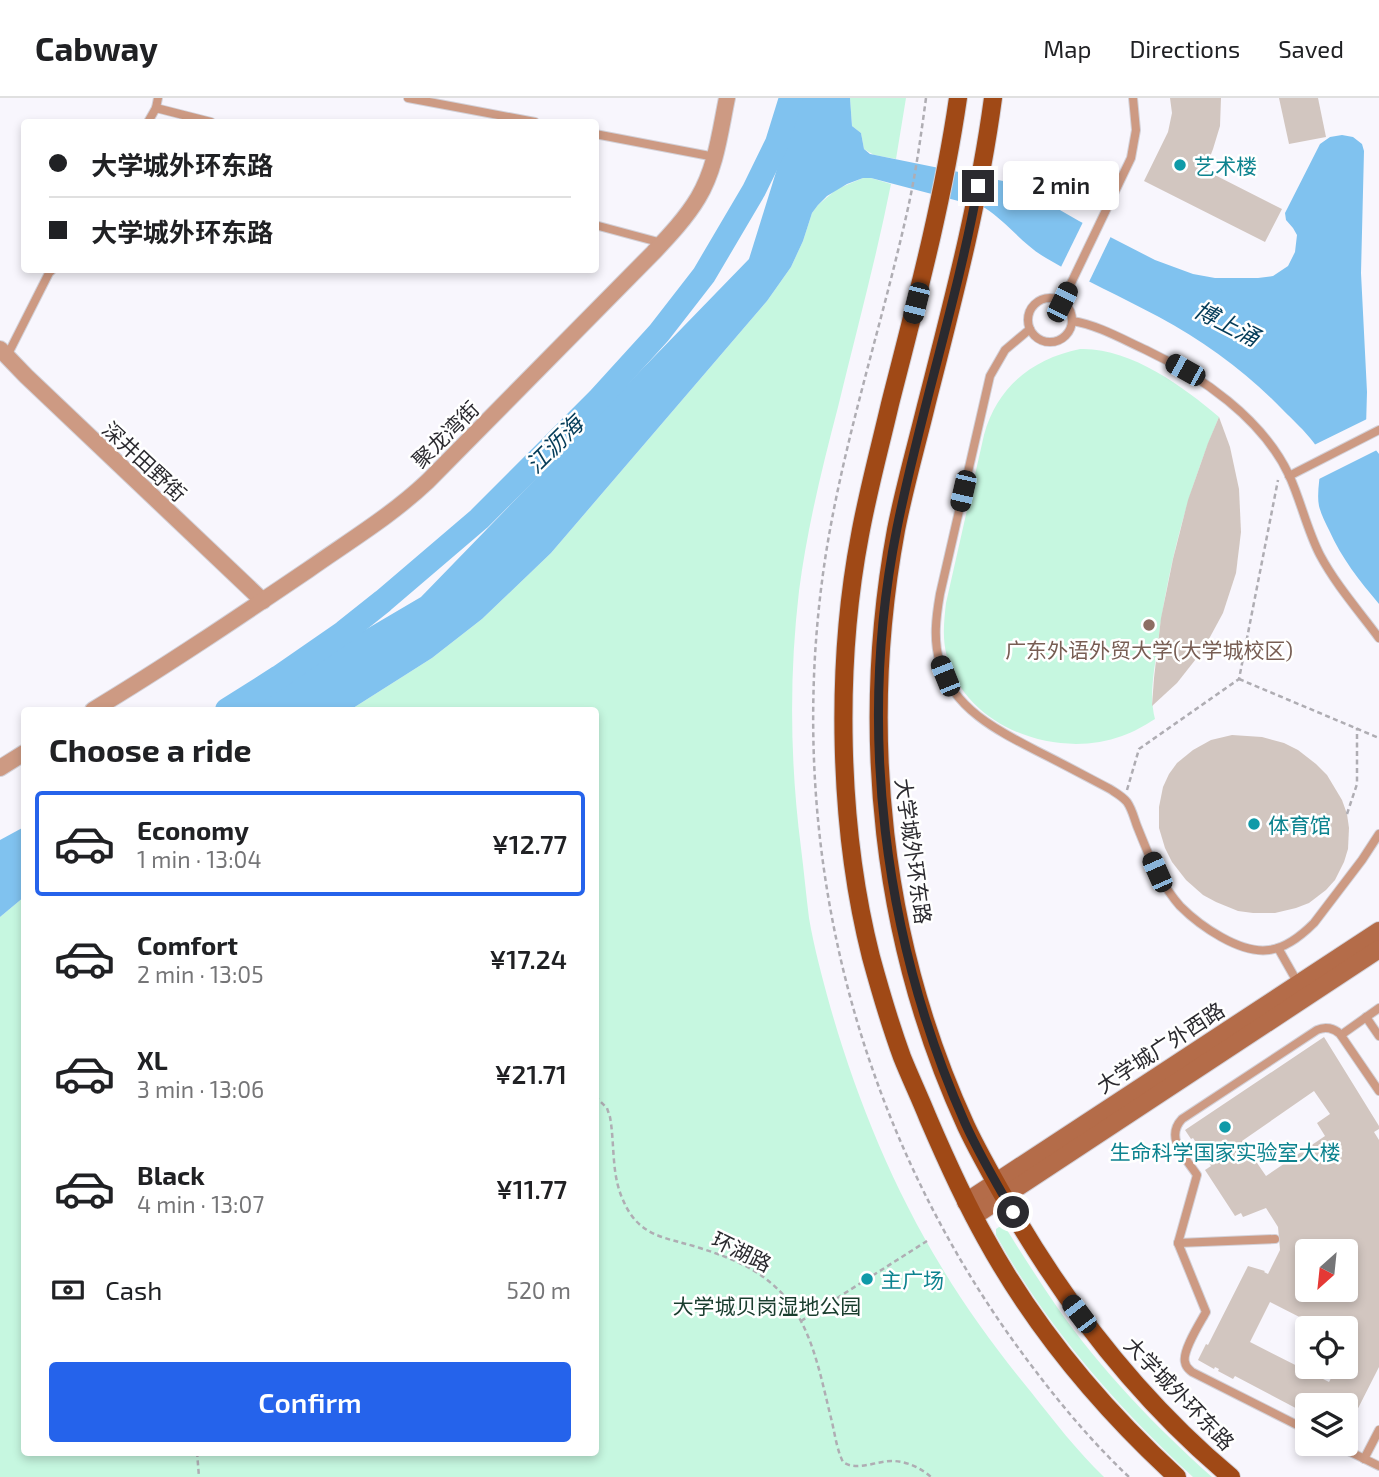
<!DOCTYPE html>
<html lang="en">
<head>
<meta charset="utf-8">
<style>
	body { margin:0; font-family:"Exo 2","Noto Sans SC",sans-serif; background:#f6f6f6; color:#202124; height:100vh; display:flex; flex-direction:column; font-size:26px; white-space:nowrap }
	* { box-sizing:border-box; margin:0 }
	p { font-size:23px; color:#757577 }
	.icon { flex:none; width:38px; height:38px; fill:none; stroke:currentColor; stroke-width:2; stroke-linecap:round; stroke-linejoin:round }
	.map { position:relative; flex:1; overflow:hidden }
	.details { position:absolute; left:21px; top:609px; width:578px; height:749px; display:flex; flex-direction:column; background:#fff; border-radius:7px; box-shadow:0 4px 10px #0003 }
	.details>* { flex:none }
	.hud { position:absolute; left:21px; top:21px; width:578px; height:154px; border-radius:7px; box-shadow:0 4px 10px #0003; display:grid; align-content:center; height:154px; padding:0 28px; background:#fff }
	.needle { width:46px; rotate:207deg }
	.buttons { position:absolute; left:1295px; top:1141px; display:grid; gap:14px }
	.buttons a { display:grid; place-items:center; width:63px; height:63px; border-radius:7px; background:#fff; box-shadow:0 4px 10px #0003; font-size:35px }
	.end { position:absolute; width:32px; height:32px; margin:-16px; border:9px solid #2b2a2f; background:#fff; box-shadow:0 0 0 4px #fff }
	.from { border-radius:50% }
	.bubble { position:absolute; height:49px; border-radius:7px; background:#fff; box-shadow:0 4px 10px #0003; font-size:23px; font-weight:600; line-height:49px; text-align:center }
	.car { position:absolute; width:21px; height:42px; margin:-21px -10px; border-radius:9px; box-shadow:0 0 5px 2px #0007; background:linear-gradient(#222 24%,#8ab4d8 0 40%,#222 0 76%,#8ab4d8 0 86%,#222 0) }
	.hud b { display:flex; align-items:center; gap:24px; height:66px; font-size:26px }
	.hud b+b { border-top:2px solid #e0e0e0 }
	.hud i { width:18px; height:18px; background:#202124 }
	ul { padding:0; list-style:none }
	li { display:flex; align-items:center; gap:21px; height:105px; margin:0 14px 10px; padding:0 14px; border:4px solid transparent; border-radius:7px }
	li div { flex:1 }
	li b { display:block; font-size:26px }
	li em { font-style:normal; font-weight:600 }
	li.selected { border-color:#2563eb }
	li>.icon { width:63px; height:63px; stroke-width:1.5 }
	h2 { padding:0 28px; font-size:32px; line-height:84px }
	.pay { display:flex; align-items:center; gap:18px; height:77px; padding:0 28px; font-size:26px }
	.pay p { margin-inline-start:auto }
	.action { display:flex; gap:14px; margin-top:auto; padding:14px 28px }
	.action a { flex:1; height:80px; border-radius:7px; background:#2563eb; color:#fff; font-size:28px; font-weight:600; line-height:80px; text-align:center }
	header { display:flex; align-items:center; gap:42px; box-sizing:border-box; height:98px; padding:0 35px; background:#fff; border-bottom:2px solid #e0e0e0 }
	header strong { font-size:33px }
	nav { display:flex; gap:38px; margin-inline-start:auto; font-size:24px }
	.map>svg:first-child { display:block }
</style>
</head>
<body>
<header>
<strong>Cabway</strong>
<nav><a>Map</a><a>Directions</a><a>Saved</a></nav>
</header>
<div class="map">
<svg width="1379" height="1379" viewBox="0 0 1379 1379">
	<rect width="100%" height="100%" fill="#f8f6fd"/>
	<g fill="#c6f7e0">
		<polygon points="850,0 906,0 896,61 874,57 864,51 861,35 852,28"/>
		<path d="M 863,80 L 871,80 L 891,86 C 876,161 856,235 838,309 C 822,370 807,431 799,493 C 789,578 790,665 801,750 C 804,773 806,797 809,820 C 814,849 822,879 830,908 C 856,999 892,1088 942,1170 C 968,1213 999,1255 1031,1294 C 1054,1323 1077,1353 1104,1379 L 0,1379 L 0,819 L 24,799 L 24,1354 L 595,1354 L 595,612 L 350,612 L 432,560 L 482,521 L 551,455 L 767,203 L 791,169 L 803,143 L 812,115 L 818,107 L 837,91 Z"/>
		<path d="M 1080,251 C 1129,249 1183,288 1219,319 C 1187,394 1167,471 1157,552 C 1154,574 1149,598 1155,621 C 1145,627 1134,634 1122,638 C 1057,662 966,630 947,559 C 942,541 944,523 946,505 L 984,337 C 997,289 1032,261 1080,251 Z"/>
		<path d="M 999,1129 L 1003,1129 L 1007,1132 C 1023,1158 1040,1184 1057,1209 C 1101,1272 1155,1328 1212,1379 L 1193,1379 C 1117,1309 1046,1228 996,1137 L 996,1131 Z"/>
	</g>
	<g fill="#80c2ef">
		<path d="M 799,0 L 850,0 L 852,28 L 861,35 L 864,51 L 870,56 L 1013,85 L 1079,123 L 1155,162 L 1193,176 L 1215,180 L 1258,180 L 1273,178 L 1288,168 L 1295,154 L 1297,137 L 1293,130 L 1286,122 L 1285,115 L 1320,46 L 1330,39 L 1342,37 L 1353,39 L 1362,46 L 1364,53 L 1361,175 L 1367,294 L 1366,329 L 1372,347 L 1379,356 L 1379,506 C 1359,482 1342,461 1329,432 C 1325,424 1321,416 1319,408 C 1315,388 1327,363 1314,345 C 1305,333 1293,322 1282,311 C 1246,274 1204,243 1159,219 C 1122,199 1083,182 1046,160 C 1023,147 1007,124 985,110 L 871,80 L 863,80 L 847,86 L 827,98 L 818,107 L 812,115 L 803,143 L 791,169 L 767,203 L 551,455 L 482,521 L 432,560 L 350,612 L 229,612 L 421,499 L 749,161 Z"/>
		<polygon points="24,729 24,799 0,819 0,742"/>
	</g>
	<g fill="#f8f6fd">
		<polygon points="1084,122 1112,136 1088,186 1060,171"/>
		<polygon points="1369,320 1370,336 1379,351 1315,383 1317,361 1312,348"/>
	</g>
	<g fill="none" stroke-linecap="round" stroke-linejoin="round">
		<polyline stroke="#80c2ef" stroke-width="24" points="227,612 279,579 344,534 383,503 479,421 598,302 659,235 704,177 754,92 777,45 791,0"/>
	</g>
	<g fill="#d2c6c0" fill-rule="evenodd">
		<polygon points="1170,0 1221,0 1220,28 1213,51 1205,72 1282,111 1265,144 1144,83 1168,34 1172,15"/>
		<polygon points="1279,0 1318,0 1326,39 1289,46"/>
		<polygon points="1219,319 1230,349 1239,391 1241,434 1236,475 1223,515 1203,552 1177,585 1152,608 1154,580 1161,520 1173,461 1188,402 1208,345"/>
		<polygon points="1232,637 1262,639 1284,645 1298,652 1316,666 1327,677 1342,702 1347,716 1349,730 1348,751 1344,764 1335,782 1326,792 1309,805 1296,810 1275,815 1253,815 1238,813 1216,804 1203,797 1186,782 1172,764 1165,750 1159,730 1159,709 1163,689 1169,676 1177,665 1193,652 1211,642"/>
		<path d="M 1324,939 L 1379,1028 L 1379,1031 L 1374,1034 L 1379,1042 L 1379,1269 L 1346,1334 L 1346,1307 L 1307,1307 L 1307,1316 L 1235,1278 L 1233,1281 L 1218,1273 L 1219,1271 L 1215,1269 L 1214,1271 L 1198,1262 L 1206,1246 L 1208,1247 L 1248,1168 L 1265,1173 L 1264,1174 L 1268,1176 L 1280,1152 L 1278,1129 L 1266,1110 L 1243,1119 L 1241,1115 L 1235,1118 L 1205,1072 L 1211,1068 L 1204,1058 L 1203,1059 L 1193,1045 L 1195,1043 L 1193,1040 L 1191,1041 L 1185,1032 ZM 1314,993 L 1330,1016 L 1317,1025 L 1325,1038 L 1266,1078 L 1242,1043 ZM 1307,1153 L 1346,1153 L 1346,1192 L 1307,1192 ZM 1270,1204 L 1321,1230 L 1346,1230 L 1346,1269 L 1337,1269 L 1329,1284 L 1250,1244 Z"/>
	</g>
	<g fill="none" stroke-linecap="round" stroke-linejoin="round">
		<defs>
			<g id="service">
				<polyline points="408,0 535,24"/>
				<polyline points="156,10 211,24"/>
				<polyline points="148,24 156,10 158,0"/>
				<polyline points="595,36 715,59"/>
				<polyline points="595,127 662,145"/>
				<circle cx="1050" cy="222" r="22"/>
				<polyline points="1062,204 1131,60 1136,32 1133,0"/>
				<path d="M 1072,223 C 1098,227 1122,241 1146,252 C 1201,278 1262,320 1289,377 C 1301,403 1307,432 1320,457 C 1336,487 1359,513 1379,540"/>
				<path d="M 1030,231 L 1005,252 L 990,278 L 940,496 C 936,519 933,542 940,565 C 954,613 1002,635 1043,656 C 1065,667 1087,679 1110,691 C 1116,695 1122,698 1127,704 C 1132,711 1134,720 1137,728 C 1143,743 1149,758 1156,773 C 1163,785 1171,798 1180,808 C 1200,828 1240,856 1269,852 C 1286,850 1302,837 1314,825 L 1362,762 L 1379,736"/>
				<polyline points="7,258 49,175 52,172"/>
				<polyline points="1289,378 1379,332"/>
				<polyline points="1278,850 1299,887"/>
				<polyline points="1366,919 1379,938"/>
				<polyline points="1341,937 1379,910"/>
				<polyline points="1178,1145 1275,1141"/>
				<path d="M 1307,1332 L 1192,1274 C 1188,1270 1186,1270 1185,1264 C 1182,1253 1200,1225 1206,1214 L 1178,1145 L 1197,1077 C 1186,1060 1164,1040 1182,1021 L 1317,932 C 1325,928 1334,930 1340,936 L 1379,993"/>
				<polyline points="1334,1346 1379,1368"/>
				<polyline points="1364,1361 1379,1332"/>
			</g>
			<g id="minor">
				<polyline points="0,251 26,278 263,503"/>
				<path d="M 93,612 C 166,568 237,520 308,472 C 349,443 391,418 428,383 L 653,155 C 669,138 686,120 698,100 C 716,70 720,34 727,0"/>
				<polyline points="0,670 24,655"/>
			</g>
			<g id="secondary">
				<polyline points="966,1104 1379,833"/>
				<polyline points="974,1118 1379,851"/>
			</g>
			<g id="primary">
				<path d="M 958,0 C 943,103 916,204 890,306 C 880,349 868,393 860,437 C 835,568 838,729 871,859 C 880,892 890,926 902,959 C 910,979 920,1000 928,1020 C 946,1062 964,1102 986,1141 C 1035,1230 1103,1311 1177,1379"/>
				<path d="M 993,0 C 979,105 952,206 926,308 C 916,349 904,391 896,432 C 859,632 881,843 966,1028 C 981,1060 999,1090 1016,1120 C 1074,1218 1144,1306 1231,1379"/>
			</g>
		</defs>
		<use href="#service" stroke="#d3d1d8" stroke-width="10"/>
		<use href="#minor" stroke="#d3d1d8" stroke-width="18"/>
		<use href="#secondary" stroke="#d3d1d8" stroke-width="20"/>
		<use href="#primary" stroke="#d3d1d8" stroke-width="20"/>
		<g stroke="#afadb3" stroke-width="2.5" stroke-dasharray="5 3.5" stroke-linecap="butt">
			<path d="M 926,0 C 921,37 916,74 908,110 C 883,223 846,334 827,449 C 780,738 854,1034 1031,1267 C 1061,1307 1093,1345 1129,1379"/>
			<polyline points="1239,581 1379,640"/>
			<polyline points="1127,692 1139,651 1239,581 1278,382"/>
			<polyline points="1347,716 1357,686 1357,630"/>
			<path d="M 595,998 L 607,1010 L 610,1019 C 615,1047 611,1076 623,1102 C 639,1140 666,1139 700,1150 C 734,1161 762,1172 786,1200 C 814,1235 821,1281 832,1324 C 835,1337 837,1352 843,1364 C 857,1374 878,1362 894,1363 C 908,1364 921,1370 931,1379"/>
			<polyline points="801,1223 927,1143"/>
			<polyline points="197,1354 199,1379"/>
		</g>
		<use href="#service" stroke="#cd9a83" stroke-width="8"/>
		<use href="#minor" stroke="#cd9a83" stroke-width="16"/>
		<use href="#secondary" stroke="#b46c49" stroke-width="18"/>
		<use href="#primary" stroke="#a04916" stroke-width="18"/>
	</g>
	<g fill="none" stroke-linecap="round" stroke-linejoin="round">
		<path stroke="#2b2a2f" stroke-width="9" d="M 978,88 C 957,203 920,315 897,430 C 857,629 883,840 965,1025 C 979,1056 996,1085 1013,1114"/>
	</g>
	<g fill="#0f9aa8" stroke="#fff" stroke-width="2.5">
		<circle cx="1180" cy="67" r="7"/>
		<circle cx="1254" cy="726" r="7"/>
		<circle cx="1225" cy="1029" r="7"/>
		<circle cx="867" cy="1181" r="7"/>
	</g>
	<circle fill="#8d6e63" stroke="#fff" stroke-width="2.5" cx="1149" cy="527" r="7"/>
	<g text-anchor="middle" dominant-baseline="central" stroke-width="5" stroke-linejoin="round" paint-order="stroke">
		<g font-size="21" fill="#0d838f" stroke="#fff" text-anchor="start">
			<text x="1194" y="67">艺术楼</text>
			<text x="1268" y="726">体育馆</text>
			<text x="1225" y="1053" text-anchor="middle">生命科学国家实验室大楼</text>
			<text x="881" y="1181">主广场</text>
		</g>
		<g font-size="21" fill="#2b2a2f" stroke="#fff">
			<text transform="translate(445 336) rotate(-45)">聚龙湾街</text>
			<text transform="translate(145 363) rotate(43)">深井田野街</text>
			<text transform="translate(914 753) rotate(82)">大学城外环东路</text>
			<text transform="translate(1160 949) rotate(-33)">大学城广外西路</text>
			<text transform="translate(742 1153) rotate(26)">环湖路</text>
			<text transform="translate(1180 1295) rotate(46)">大学城外环东路</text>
		</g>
		<g font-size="21" fill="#785e54" stroke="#fff">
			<text x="1149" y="551">广东外语外贸大学(大学城校区)</text>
		</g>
		<g font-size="21" fill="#193d2e" stroke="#fff">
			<text x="767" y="1207">大学城贝岗湿地公园</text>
		</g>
		<g font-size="23" font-style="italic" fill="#033b58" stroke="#fff">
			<text transform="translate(1227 225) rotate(27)">博上涌</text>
			<text transform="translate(554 346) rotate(-45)">江沥海</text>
		</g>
	</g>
</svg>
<div class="buttons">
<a><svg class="needle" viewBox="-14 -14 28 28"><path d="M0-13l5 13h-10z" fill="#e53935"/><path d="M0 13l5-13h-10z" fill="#757577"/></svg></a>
<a><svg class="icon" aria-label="locate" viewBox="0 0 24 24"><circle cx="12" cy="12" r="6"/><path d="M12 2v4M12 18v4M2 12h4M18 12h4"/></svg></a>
<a><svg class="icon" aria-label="layers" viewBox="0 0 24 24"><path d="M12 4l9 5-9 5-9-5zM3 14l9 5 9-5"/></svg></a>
</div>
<i class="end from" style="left:1013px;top:1114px"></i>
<i class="end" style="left:978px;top:88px"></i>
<div class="bubble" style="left:1003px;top:63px;width:116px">2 min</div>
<i class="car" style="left:1062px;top:204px;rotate:26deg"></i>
<i class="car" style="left:916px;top:205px;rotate:194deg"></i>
<i class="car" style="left:1185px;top:272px;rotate:299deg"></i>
<i class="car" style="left:963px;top:393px;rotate:193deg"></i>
<i class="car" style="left:945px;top:578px;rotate:338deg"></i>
<i class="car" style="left:1157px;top:774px;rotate:336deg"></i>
<i class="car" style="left:1079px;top:1216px;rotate:323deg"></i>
<div class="hud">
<b><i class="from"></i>大学城外环东路</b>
<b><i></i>大学城外环东路</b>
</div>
<section class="details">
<h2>Choose a ride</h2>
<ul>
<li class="selected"><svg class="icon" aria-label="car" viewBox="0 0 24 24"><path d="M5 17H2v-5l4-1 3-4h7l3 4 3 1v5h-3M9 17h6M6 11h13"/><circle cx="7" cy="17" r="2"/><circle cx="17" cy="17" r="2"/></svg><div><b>Economy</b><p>1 min · 13:04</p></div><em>¥12.77</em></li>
<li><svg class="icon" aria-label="car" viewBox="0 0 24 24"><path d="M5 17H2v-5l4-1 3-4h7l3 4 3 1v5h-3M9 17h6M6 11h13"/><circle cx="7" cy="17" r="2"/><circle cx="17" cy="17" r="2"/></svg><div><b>Comfort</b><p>2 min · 13:05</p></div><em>¥17.24</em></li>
<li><svg class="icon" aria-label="car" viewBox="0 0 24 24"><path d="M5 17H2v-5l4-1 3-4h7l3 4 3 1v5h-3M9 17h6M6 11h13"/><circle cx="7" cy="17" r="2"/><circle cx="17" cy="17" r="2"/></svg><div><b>XL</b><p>3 min · 13:06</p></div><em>¥21.71</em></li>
<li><svg class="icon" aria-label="car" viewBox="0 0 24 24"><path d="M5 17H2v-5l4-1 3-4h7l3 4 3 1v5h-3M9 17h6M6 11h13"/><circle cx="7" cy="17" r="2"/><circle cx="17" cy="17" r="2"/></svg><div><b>Black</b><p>4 min · 13:07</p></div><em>¥11.77</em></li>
</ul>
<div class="pay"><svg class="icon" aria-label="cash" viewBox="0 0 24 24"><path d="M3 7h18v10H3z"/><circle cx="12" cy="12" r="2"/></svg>Cash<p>520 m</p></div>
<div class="action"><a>Confirm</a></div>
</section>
</div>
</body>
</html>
